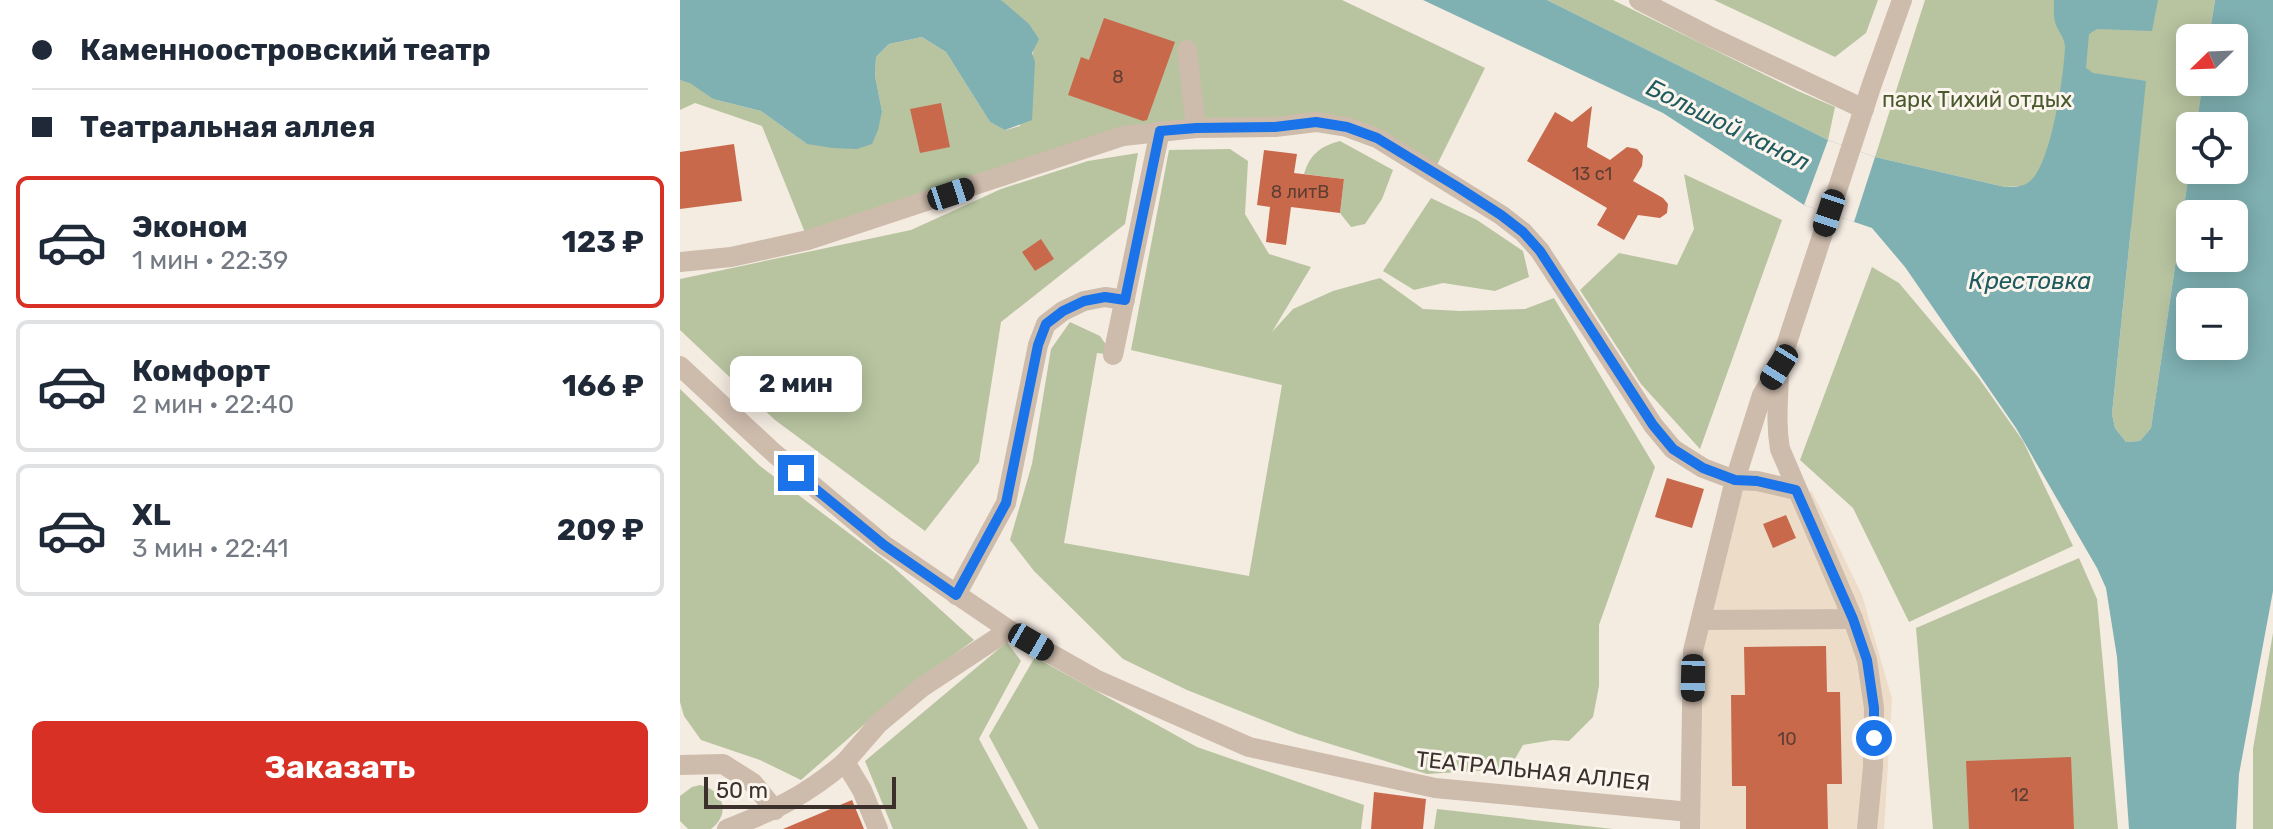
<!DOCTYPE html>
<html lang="ru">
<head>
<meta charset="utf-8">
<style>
	body { margin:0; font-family:Rubik,sans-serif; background:#f6f6f7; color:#1f2937; height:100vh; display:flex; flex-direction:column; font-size:30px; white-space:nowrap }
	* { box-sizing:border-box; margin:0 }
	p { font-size:26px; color:#747a83 }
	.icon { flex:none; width:44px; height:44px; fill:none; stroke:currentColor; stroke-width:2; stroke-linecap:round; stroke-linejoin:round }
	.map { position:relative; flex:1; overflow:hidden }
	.sheet { display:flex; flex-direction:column; background:#fff; width:680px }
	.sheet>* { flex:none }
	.banner { display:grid; align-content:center; height:176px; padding:0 32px; background:#fff }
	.needle { width:52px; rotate:247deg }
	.buttons { position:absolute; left:1496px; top:24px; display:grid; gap:16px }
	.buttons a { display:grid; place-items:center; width:72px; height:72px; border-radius:12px; background:#fff; box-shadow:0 4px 20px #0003; font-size:40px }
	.scale { position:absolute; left:24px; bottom:20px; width:192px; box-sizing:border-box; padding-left:8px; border:4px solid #3b302b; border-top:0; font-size:22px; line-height:28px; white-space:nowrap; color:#3b302b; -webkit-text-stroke:6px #fbf5ee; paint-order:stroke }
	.end { position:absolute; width:36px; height:36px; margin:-18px; border:10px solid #1a73e8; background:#fff; box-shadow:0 0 0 4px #fff }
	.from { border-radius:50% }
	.bubble { position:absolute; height:56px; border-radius:12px; background:#fff; box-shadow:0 4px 20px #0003; font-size:26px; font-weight:700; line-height:56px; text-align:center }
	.car { position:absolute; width:24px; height:48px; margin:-24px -12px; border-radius:10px; box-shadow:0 0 6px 2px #0007; background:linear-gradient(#222 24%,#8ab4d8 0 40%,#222 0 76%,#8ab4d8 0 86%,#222 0) }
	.banner b { display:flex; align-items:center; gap:28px; height:76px; font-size:30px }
	.banner b+b { border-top:2px solid #e0e1e3 }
	.banner i { width:20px; height:20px; background:#1f2937 }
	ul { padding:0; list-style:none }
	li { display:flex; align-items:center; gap:24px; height:132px; margin:0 16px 12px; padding:0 16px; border:4px solid #e0e1e3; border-radius:12px }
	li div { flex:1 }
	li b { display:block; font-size:30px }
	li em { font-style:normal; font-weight:700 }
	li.on { border-color:#d93025 }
	li>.icon { width:72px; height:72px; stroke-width:1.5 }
	.primary-button { display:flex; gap:16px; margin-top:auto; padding:16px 32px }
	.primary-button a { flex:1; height:92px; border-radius:12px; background:#d93025; color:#fff; font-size:32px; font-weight:700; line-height:92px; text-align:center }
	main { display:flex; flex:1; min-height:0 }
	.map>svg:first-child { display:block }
</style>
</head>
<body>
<main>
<section class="sheet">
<div class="banner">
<b><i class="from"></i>Каменноостровский театр</b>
<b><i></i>Театральная аллея</b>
</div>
<ul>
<li class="on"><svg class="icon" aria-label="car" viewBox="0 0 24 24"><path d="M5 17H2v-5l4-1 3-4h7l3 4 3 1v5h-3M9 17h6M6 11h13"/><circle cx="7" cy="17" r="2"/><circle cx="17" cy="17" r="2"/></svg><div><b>Эконом</b><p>1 мин · 22:39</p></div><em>123 ₽</em></li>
<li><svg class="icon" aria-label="car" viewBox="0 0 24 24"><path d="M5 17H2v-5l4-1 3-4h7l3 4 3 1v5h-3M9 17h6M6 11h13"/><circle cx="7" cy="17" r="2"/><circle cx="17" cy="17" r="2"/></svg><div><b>Комфорт</b><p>2 мин · 22:40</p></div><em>166 ₽</em></li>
<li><svg class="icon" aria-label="car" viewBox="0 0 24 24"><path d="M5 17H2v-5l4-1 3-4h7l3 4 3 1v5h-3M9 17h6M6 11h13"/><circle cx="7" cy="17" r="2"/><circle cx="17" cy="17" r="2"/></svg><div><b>XL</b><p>3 мин · 22:41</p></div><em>209 ₽</em></li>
</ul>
<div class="primary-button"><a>Заказать</a></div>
</section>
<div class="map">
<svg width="1593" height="829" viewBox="0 0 1593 829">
	<rect width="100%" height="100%" fill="#f4ebe1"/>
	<g fill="#b8c4a0">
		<polygon points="321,0 662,0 805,68 754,171 667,127 480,131 128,240 82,126 15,103 0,110 0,80 10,82 33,99 81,111 127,144 202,111 195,76 196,57 209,44 242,37 266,52 310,122 326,130 340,126 354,46"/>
		<polygon points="867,0 933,0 1118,91 1155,107 1148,140"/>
		<polygon points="1034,0 1198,0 1186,33 1155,57"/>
		<polygon points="1245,0 1535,0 1529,38 1510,38 1510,82 1523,82 1516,126 1510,126 1510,166 1471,428 1460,441 1446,442 1435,428 1432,414 1451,228 1341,186 1325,187 1195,157"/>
		<path d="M 660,141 L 713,170 L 702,199 L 685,224 L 671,227 L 660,213 L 664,179 L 624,174 C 630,154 641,146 660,141 Z"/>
		<polygon points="550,149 568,161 565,214 589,254 631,267 592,332 613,309 653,291 700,278 743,309 780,311 845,309 874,298 975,467 919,625 919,686 913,717 889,741 873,740 843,745 829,769 747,774 618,734 507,690 443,659 354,571 330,540 352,464 371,349 390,322 420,336 433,355 417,353 384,543 569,576 602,385 451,350 489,150"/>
		<polygon points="458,153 445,224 321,322 299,462 245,531 95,420 0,330 0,279 231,230 321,189 408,161"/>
		<polygon points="1004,174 1102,220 1020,449 961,384 900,290 939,253 997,265 1014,229"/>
		<polygon points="751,198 797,220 843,251 849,277 815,291 763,283 734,290 703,271"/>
		<polygon points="1192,267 1219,283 1298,377 1343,441 1393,546 1229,622 1173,508 1120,460"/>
		<polygon points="0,389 80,466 211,565 294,640 211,701 121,780 80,760 21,740 4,716 0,702"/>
		<polygon points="1399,558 1417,599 1438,829 1253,829 1236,628"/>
		<polygon points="1593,633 1593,829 1573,829 1573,749"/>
		<polygon points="327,642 341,661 299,739 348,829 213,829 185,761"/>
		<polygon points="355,657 517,747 684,805 681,829 359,829 309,736"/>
		<path d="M 20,785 C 44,790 51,814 31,829 L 8,829 L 0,821 L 0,796 L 12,787 Z"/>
		<polygon points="757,809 933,829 754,829"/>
	</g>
	<polygon fill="#ecdcc8" points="1052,468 1132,492 1182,595 1212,699 1204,829 1002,829 1004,648"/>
	<g fill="#7fb0b2" fill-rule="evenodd">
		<polygon points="0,0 321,0 349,24 359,39 352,53 355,62 352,120 325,130 310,122 266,52 242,37 209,44 196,57 195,76 202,111 198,130 192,144 177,149 153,148 127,144 81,111 33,99 10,83 0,80"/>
		<path d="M 743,0 L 867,0 L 1148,140 L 1195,157 L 1325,187 C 1334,187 1342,187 1349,182 C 1371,167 1384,74 1385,47 C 1385,39 1379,32 1376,25 C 1373,17 1374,8 1374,0 L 1478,0 L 1472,31 L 1417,29 L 1409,34 L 1406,68 L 1413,73 L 1466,81 L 1432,414 L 1435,428 L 1446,442 L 1460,441 L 1471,428 L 1510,166 L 1510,170 L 1554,170 L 1554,126 L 1516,126 L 1523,82 L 1554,82 L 1554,38 L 1529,38 L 1535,0 L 1593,0 L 1593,591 L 1559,774 L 1556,829 L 1449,829 L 1437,657 L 1426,588 L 1417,568 L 1336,428 L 1225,267 L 1192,228 L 1124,205 L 983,113 ZM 1510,214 L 1554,214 L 1554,258 L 1510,258 ZM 1510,302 L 1554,302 L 1554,346 L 1510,346 Z"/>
	</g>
	<polygon fill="#f4ebe1" points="1148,140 1195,157 1174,222 1124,205"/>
	<g fill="#c8694b">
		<polygon points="424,18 495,42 467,120 463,121 388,95 401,57 409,60"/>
		<polygon points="261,103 270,147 240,153 230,109"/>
		<polygon points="912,106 907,147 930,160 947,147 957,149 963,156 962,166 953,181 983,198 988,204 987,213 980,218 958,215 944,240 917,225 927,208 847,161 875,112 892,122"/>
		<polygon points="54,144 62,201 0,209 0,152"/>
		<polygon points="584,150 617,154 614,173 664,179 660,213 611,207 606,245 586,242 590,207 577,205"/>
		<polygon points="361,239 374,259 355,271 342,252"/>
		<polygon points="987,478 1024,489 1012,528 975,517"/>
		<polygon points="1106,515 1116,538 1093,548 1083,524"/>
		<polygon points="1146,646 1147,692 1160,692 1162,784 1147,784 1148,829 1066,829 1066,786 1052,786 1051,695 1065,695 1064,647"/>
		<polygon points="1391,757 1394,829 1289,829 1286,761"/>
		<polygon points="694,792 746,799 743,829 691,829"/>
		<polygon points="172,800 184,829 103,829"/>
	</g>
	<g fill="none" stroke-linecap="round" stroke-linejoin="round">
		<g stroke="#cdbbac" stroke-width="20">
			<polyline points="959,0 1029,36 1184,109"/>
			<polyline points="507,50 516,128"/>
			<polyline points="0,262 51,257 128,240 443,136 516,128 595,127 636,122 667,127 697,138 821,215 843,232 860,251 973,425 993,449 1023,468 1055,480 1077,481 1116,490"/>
			<polyline points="433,355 480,131"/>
			<polyline points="0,366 95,454 204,545 329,630 417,680 569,747 755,788 1010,812"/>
			<path d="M 1099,367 C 1099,396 1095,421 1100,449 L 1173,619 L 1187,660 L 1194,708 L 1193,767 L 1187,829"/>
			<polyline points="276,595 326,503 358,345 366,324 383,311 404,301 425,297 445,300"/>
			<polyline points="1021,620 1173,619"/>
			<polyline points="0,765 43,764 73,783 95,810"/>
			<path d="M 47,829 C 93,811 127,795 165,762"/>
			<polyline points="198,829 182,790 165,762 199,723 241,688 329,630"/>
			<polyline points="1010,829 1013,651 1055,480 1082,395 1099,367 1192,84 1222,0"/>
		</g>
	</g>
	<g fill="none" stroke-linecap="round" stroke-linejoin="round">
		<polyline stroke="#1a73e8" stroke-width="10" points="116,473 204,545 276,595 326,503 358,345 366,324 383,311 404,301 425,297 445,300 480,131 516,128 595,127 636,122 667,127 697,138 776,186 821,215 843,232 860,251 973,425 993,449 1023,468 1055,480 1077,481 1116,490 1173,619 1187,660 1194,708 1194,738"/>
	</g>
	<g text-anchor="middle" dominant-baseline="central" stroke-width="6" stroke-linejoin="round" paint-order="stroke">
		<g font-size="18" fill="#5e3e33">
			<text x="438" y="77">8</text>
			<text x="912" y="174">13 с1</text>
			<text x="620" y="192">8 литВ</text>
			<text x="1107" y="739">10</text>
			<text x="1340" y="795">12</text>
		</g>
		<g font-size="22" fill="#4a5a2e" stroke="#fbf5ee">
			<text x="1297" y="99">парк Тихий отдых</text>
		</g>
		<g font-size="22" fill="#3b302b" stroke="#fbf5ee">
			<text transform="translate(853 771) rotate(6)">ТЕАТРАЛЬНАЯ АЛЛЕЯ</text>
		</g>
		<g font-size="24" font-style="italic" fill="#1f5a5e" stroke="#fbf5ee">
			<text transform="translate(1048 125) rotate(26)">Большой канал</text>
			<text x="1350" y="281">Крестовка</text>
		</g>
	</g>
</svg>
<div class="buttons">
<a><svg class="needle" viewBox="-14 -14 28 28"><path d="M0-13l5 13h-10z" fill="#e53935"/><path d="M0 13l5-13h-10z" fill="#747a83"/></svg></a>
<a><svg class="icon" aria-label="locate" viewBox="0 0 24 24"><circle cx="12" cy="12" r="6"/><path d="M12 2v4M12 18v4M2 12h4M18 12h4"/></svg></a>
<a>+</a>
<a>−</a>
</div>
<div class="scale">50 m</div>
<i class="end from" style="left:1194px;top:738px"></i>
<i class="end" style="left:116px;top:473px"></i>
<div class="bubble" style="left:50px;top:356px;width:132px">2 мин</div>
<i class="car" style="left:271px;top:194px;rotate:72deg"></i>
<i class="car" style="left:1149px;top:213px;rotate:198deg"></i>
<i class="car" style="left:1099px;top:367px;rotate:212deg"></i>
<i class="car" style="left:351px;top:642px;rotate:120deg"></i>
<i class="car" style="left:1013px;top:678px;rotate:181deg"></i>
</div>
</main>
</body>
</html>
